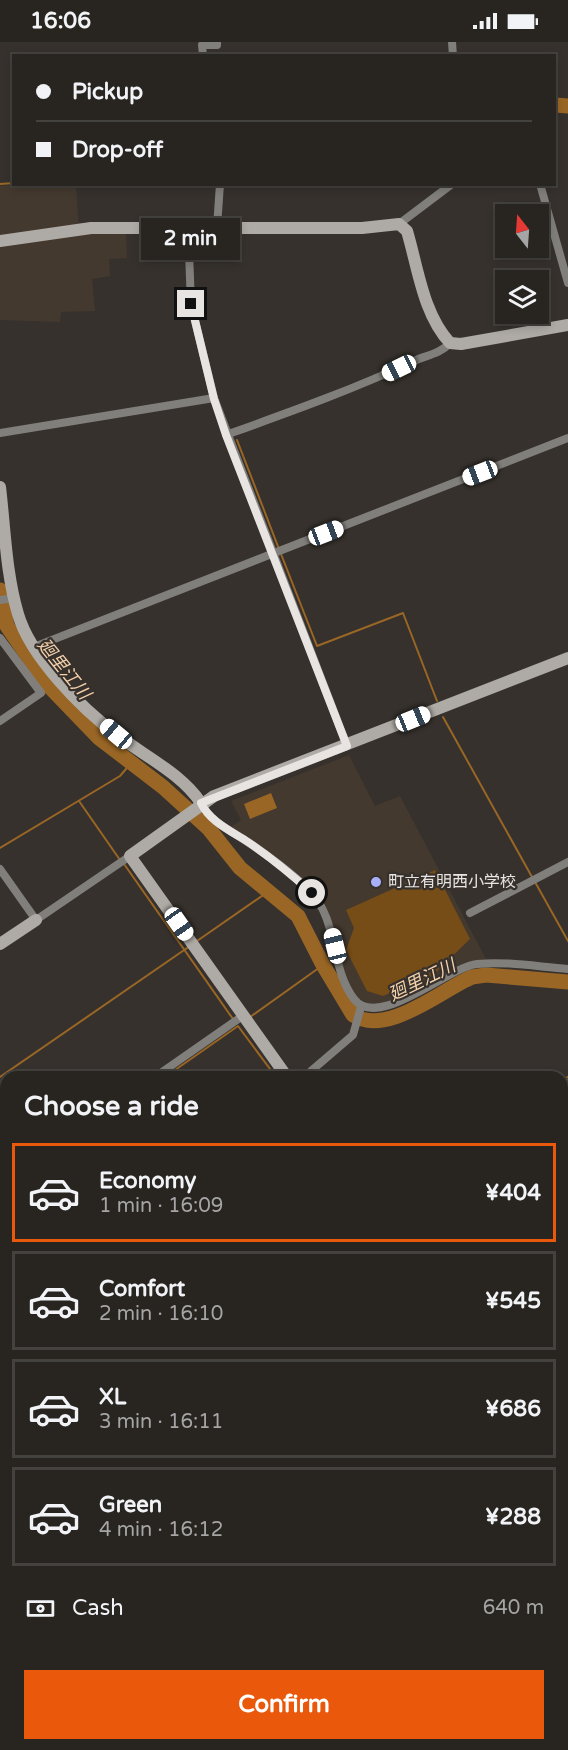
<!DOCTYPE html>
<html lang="en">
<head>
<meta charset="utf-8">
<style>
	body { margin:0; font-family:"Varela Round","Noto Sans JP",sans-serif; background:#34312e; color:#f1f3f6; height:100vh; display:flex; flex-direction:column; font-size:22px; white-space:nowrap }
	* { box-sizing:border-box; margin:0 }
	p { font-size:20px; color:#a5a5a5 }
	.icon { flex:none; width:33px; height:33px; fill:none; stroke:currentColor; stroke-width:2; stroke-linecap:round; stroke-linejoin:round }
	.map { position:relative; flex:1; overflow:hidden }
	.details { position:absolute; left:0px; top:1029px; width:568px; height:680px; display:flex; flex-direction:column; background:#282521; border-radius:18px 18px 0 0; box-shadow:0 3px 9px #0003,0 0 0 2px #44423f }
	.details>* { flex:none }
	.hud { position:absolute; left:12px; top:12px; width:544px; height:132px; border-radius:0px; box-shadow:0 3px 9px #0003,0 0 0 2px #44423f; display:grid; align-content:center; height:132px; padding:0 24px; background:#282521 }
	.needle { width:39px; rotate:343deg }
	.fabs { position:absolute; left:495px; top:162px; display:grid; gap:12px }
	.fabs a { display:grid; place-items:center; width:54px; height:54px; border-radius:0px; background:#282521; box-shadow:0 3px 9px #0003,0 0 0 2px #44423f; font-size:30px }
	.end { position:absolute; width:27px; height:27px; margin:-14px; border:8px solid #e8e4e1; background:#111; box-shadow:0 0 0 3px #111 }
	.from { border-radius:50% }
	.bubble { position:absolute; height:42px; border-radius:0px; background:#282521; box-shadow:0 3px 9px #0003,0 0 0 2px #44423f; font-size:20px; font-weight:800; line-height:42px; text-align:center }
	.car { position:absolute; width:18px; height:36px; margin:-18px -9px; border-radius:8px; box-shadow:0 0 4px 2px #0007; background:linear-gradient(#fff 24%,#345 0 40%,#fff 0 76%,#345 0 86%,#fff 0) }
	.hud b { display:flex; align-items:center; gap:21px; height:57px; font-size:22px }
	.hud b+b { border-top:2px solid #44423f }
	.hud i { width:15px; height:15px; background:#f1f3f6 }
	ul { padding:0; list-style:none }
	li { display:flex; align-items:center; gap:18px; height:99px; margin:0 12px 9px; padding:0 12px; border:3px solid #44423f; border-radius:0px }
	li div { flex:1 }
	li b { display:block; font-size:22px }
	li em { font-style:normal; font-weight:800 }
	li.selected { border-color:#ea580c }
	li>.icon { width:54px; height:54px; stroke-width:1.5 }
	h2 { padding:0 24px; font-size:27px; line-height:72px }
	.pay { display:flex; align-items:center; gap:15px; height:66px; padding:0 24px; font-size:22px }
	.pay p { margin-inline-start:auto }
	.button { display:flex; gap:12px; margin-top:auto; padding:12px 24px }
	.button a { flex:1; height:69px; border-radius:0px; background:#ea580c; color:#fff; font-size:24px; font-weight:800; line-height:69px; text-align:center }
	.status { display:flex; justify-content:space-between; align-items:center; height:42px; padding:0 30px; background:#282521; direction:ltr }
	.status svg { height:16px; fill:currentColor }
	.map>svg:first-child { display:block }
</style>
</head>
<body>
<div class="status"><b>16:06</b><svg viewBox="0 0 49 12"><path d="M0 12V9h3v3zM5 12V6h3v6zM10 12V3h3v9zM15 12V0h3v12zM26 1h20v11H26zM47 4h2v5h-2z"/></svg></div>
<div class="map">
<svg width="568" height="1708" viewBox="0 0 568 1708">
	<rect width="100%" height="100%" fill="#36312c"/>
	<g fill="#43392f">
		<polygon points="15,142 76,143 79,190 126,190 127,216 109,217 110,234 92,237 95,269 61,270 60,280 0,278 0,144"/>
		<polygon points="349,713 375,764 400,754 486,917 466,920 424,946 388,961 373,963 358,957 348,943 314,850 297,831 231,785 241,778 231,759"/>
	</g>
	<g fill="#764c17">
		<polygon points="435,828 470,897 432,934 383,954 367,949 346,908 354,886 346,868"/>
		<polygon points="6,1408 6,1462 0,1464 0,1412"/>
	</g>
	<polygon fill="#996625" points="271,751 277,766 250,777 244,762"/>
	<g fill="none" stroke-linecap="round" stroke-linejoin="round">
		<g stroke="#996625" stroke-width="2">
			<polyline points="0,142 14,141"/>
			<polyline points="237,398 279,507"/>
			<polyline points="281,512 317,604 403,571 437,659"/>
			<polyline points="0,574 3,574"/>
			<polyline points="443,675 532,835"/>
			<polyline points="79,759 120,818"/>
			<polyline points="0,806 120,734 131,721"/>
			<polyline points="124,822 233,977"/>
			<polyline points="535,840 568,899"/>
			<polyline points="197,899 269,849"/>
			<polyline points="250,975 323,923"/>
			<polyline points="0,1035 190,904"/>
			<polyline points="165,1035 238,984 276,1035"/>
			<polyline points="562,1038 568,1035"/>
			<polyline points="562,1143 568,1140"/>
			<polyline points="0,1150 6,1146"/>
			<polyline points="0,1295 6,1289"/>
			<polyline points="562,1357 568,1355"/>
			<polyline points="0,1408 6,1404"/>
			<polyline points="0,1627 6,1623"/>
			<polyline points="314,1708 324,1702"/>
		</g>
		<g stroke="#996625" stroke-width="15">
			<polyline points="555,63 568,64"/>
			<path d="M 0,548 L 7,584 L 46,641 L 99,696 L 163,745 L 209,787 L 240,826 L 298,874 L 323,923 L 353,973 C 387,995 441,948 472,935 L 486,933 L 568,940"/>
		</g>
		<g stroke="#817f7c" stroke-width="8">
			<polyline points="452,0 453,14"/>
			<polyline points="203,14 202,3 217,3 217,0"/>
			<polyline points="540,142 568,241"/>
			<polyline points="399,182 452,142"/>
			<polyline points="188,184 191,262 214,356 347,704"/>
			<polyline points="217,185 220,142"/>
			<polyline points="0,391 214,356"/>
			<path d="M 226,393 C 290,370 352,348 414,319 C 427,313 440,312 450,301"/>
			<polyline points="0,558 14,556"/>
			<polyline points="0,596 41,651 0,679"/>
			<polyline points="34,605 568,396"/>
			<path d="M 201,761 C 211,781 232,789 249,801 C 270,815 292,831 310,849 C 339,879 330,926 354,957 C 378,989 448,925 477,922 C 507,919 539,925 568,927"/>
			<polyline points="0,827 36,878 130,814"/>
			<polyline points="470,871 568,820"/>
			<polyline points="155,1035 244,973"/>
			<polyline points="304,1035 353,993 361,965"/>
			<polyline points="562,1044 568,1041"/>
			<polyline points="0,1143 6,1139"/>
			<polyline points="562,1244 568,1241"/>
			<polyline points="0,1286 6,1281"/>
			<polyline points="0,1401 6,1398"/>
			<polyline points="562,1508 568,1505"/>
			<polyline points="0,1520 6,1516"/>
			<polyline points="562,1696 568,1693"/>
			<polyline points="541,1708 551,1702"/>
		</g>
		<g stroke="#aeaaa5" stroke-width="12">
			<path d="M 0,199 L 91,186 L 362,186 L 399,182 L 407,189 C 418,226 423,272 450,301 L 461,302 L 568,283"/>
			<path d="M 0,445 C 5,487 6,532 18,572 C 30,614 81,666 116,692 C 144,714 181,731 201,761"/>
			<polyline points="0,902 36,878"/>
			<polyline points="287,1035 130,814 214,754 568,616"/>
			<polyline points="0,1543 6,1558"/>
			<polyline points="562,1591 568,1607"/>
			<polyline points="79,1702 84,1708"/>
			<polyline points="220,1702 223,1708"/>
			<polyline points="101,1708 112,1702"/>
		</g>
	</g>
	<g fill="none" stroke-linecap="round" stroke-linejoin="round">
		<path stroke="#e8e4e1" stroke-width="8" d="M 191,262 L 214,357 L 226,393 L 347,704 L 201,761 C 210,780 231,789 248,800 C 270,815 292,833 312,851"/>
	</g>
	<circle fill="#a8b0fc" stroke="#36312c" stroke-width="2" cx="376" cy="840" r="6"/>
	<g text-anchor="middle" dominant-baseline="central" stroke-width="4.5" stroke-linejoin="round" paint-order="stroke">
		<g font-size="16" fill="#e8e4e1" stroke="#36312c" text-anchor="start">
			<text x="388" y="840">町立有明西小学校</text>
		</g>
		<g font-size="18" font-style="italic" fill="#f5d1ac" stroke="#36312c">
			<text transform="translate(64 627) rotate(51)">廻里江川</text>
			<text transform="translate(422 938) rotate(-26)">廻里江川</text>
		</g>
	</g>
</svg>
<div class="fabs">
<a><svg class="needle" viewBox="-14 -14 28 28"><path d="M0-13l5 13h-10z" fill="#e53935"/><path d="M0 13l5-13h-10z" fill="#a5a5a5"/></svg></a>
<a><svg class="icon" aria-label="layers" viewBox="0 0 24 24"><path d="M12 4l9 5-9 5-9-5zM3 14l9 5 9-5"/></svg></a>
</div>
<i class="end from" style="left:312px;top:851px"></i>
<i class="end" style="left:191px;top:262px"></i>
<div class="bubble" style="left:141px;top:176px;width:99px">2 min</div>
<i class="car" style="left:399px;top:326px;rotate:244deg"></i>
<i class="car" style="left:480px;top:431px;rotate:249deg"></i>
<i class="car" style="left:326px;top:491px;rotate:69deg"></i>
<i class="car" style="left:413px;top:677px;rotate:68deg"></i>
<i class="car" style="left:116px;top:692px;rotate:310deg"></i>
<i class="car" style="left:179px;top:882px;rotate:145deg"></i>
<i class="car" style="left:335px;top:904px;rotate:346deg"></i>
<div class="hud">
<b><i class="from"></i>Pickup</b>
<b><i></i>Drop-off</b>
</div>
<section class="details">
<h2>Choose a ride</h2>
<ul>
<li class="selected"><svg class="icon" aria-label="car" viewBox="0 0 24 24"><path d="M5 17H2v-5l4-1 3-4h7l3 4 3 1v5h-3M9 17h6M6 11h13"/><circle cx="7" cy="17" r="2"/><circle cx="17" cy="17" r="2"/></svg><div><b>Economy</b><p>1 min · 16:09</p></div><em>¥404</em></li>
<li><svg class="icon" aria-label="car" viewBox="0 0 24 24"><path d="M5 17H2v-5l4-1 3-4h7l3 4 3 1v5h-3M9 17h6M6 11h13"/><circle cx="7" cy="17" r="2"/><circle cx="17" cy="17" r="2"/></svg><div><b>Comfort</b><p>2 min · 16:10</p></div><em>¥545</em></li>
<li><svg class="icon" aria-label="car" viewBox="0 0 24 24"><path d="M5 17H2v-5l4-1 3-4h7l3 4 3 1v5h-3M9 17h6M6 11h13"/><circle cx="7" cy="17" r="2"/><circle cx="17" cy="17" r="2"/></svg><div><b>XL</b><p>3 min · 16:11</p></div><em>¥686</em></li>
<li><svg class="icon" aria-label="car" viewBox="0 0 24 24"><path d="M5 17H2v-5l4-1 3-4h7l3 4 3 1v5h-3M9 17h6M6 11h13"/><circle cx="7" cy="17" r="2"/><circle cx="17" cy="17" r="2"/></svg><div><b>Green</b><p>4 min · 16:12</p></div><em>¥288</em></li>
</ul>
<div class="pay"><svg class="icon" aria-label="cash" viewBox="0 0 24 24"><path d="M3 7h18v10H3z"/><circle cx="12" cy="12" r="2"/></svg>Cash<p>640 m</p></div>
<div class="button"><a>Confirm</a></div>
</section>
</div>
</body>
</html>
